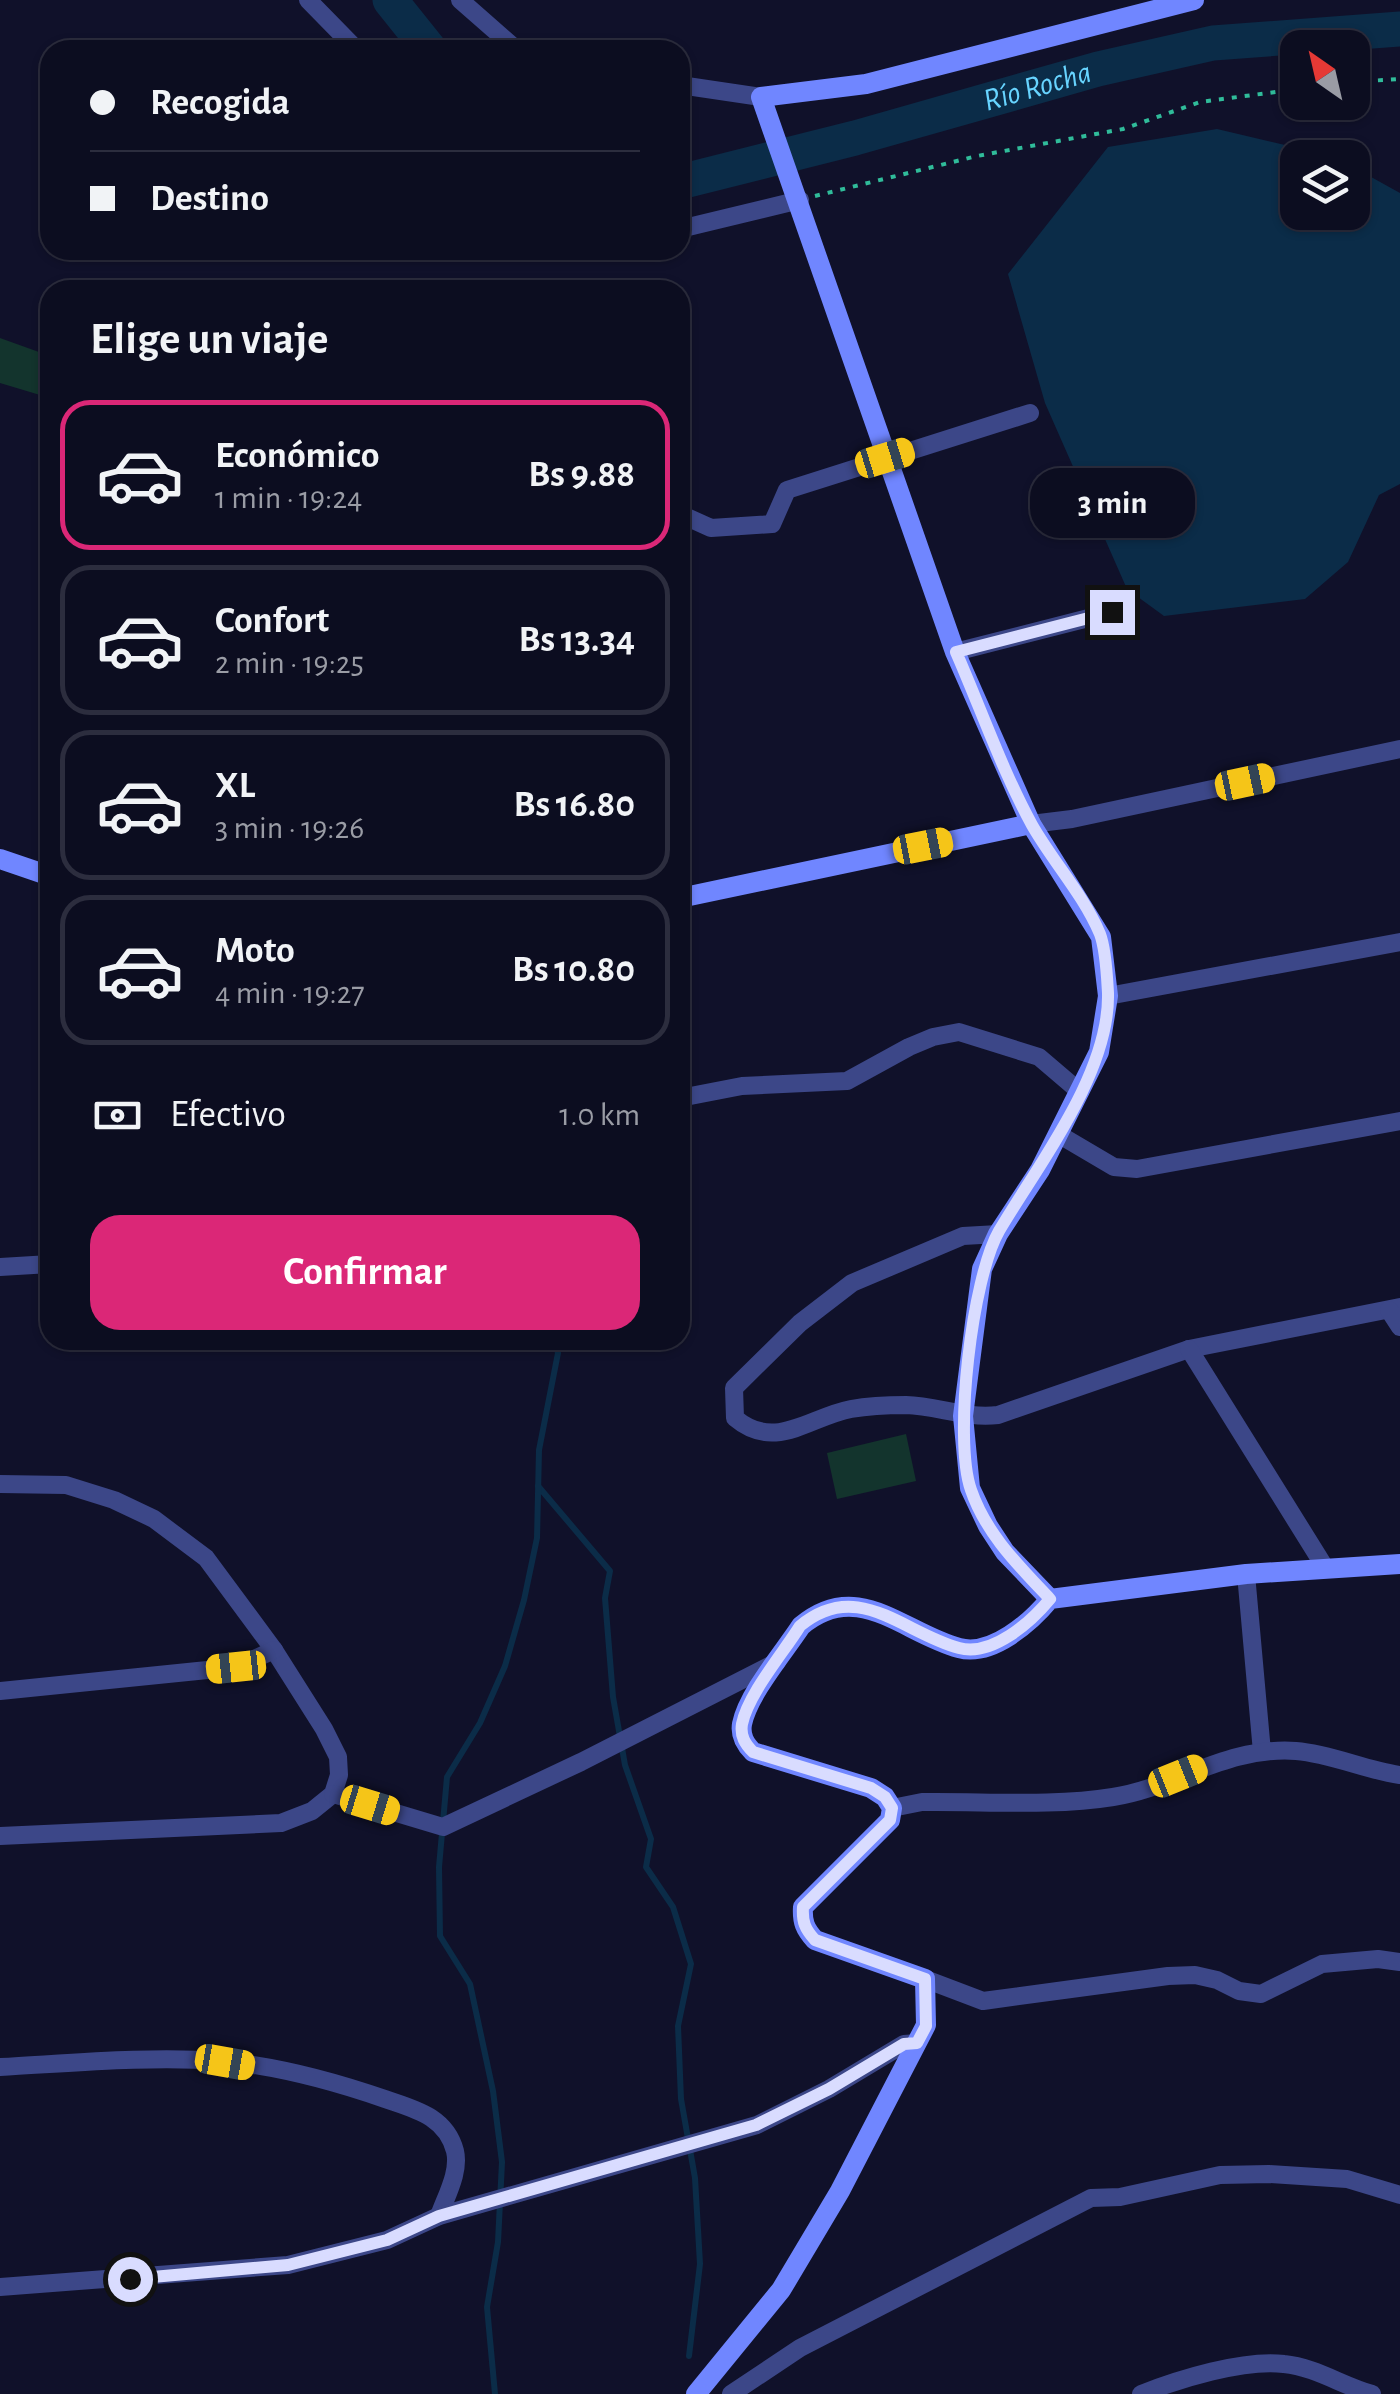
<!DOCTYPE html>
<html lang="es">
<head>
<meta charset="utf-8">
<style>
	body { margin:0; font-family:"Alegreya Sans",sans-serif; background:#1a1b2d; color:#f1f3f6; height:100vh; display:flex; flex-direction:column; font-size:38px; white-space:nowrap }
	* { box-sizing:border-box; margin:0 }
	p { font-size:32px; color:#9a9ca5 }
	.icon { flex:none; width:55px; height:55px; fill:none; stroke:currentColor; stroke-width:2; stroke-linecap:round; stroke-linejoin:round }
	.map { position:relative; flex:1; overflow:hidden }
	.panel { position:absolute; left:40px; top:280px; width:650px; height:1070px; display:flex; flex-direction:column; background:#0c0d20; border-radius:30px; box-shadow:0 2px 8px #0004,0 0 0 2px #2c2d3e }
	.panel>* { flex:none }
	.banner { position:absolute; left:40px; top:40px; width:650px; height:220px; border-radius:30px; box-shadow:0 2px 8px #0004,0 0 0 2px #2c2d3e; display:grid; align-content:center; height:220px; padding:0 50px; background:#0c0d20 }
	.needle { width:65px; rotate:326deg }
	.fabs { position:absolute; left:1280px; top:30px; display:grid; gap:20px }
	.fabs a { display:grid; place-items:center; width:90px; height:90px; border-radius:20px; background:#0c0d20; box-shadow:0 2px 8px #0004,0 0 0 2px #2c2d3e; font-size:50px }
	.end { position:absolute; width:45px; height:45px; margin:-22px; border:12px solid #d9dcff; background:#111; box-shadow:0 0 0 5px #111 }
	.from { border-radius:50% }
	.bubble { position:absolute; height:70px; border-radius:30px; background:#0c0d20; box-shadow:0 2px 8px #0004,0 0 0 2px #2c2d3e; font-size:32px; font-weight:700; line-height:70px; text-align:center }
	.car { position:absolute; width:30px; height:60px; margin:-30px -15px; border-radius:12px; box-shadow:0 0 8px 2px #0007; background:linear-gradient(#f5c518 24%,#345 0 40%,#f5c518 0 76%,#345 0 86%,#f5c518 0) }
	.banner b { display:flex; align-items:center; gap:35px; height:95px; font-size:38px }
	.banner b+b { border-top:2px solid #2c2d3e }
	.banner i { width:25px; height:25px; background:#f1f3f6 }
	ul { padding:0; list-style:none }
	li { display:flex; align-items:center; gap:30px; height:150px; margin:0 20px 15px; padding:0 30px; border:5px solid #2c2d3e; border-radius:30px }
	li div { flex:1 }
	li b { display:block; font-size:38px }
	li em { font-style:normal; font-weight:700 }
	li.on { border-color:#db2777 }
	li>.icon { width:90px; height:90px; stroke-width:1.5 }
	h2 { padding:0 50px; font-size:45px; line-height:120px }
	.pay { display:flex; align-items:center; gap:25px; height:110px; padding:0 50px; font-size:38px }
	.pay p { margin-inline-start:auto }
	.action { display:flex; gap:20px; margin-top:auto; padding:20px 50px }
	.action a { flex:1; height:115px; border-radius:30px; background:#db2777; color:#fff; font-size:40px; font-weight:700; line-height:115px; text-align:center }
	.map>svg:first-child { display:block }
</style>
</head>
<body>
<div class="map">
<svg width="1400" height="2394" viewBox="0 0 1400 2394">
	<rect width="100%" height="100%" fill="#10112a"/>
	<g fill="#13342d">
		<polygon points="0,338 50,356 50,398 0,383"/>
		<polygon points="906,1434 916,1481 837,1499 827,1453"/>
	</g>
	<polygon fill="#0b2c48" points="1217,129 1336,157 1298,158 1298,212 1352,212 1353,167 1400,193 1400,484 1379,495 1348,562 1305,599 1164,616 1127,589 1045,403 1008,274 1108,147"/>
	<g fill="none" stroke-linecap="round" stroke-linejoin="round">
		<g stroke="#0b2c48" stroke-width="6">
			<polyline points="538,1486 610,1571 605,1598 613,1697 625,1765 651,1839 646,1867 673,1907 691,1964 678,2026 681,2099 695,2178 700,2264 689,2356"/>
			<polyline points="495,2394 487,2307 498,2242 502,2162 493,2091 470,1984 440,1936 439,1867 447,1777 480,1723 505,1666 524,1600 537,1538 539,1450 558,1353 555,1340"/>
		</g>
		<g stroke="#0b2c48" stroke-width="35">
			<polyline points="390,0 430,50"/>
			<path id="s1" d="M 680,182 L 855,138 L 1098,69 L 1213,43 L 1400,29"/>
		</g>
		<g stroke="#30bc9a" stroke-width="4" stroke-dasharray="5 8" stroke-linecap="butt">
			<polyline points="1352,82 1400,79"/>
			<polyline points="815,196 977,156 1123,129 1200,102 1298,89"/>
		</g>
		<g stroke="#3c4788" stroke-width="18">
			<polyline points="308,0 357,50"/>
			<polyline points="460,0 517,50"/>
			<polyline points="680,85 761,97"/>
			<polyline points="680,229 800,200"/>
			<polyline points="680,514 711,528 772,524 787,490 1030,413"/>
			<polyline points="955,652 1112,612"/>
			<polyline points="1031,824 1072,819 1400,749"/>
			<polyline points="1108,996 1400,942"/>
			<polyline points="680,1098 742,1086 847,1081 909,1047 933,1037 959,1032 1039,1057 1080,1092"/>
			<polyline points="1058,1134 1114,1167 1137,1169 1400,1121"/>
			<path d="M 998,1234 L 963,1236 L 852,1283 L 800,1323 L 734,1388 L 735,1418 C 775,1452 809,1417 851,1409 C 868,1406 889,1405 906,1405 C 938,1406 966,1419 998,1415 L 1189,1349 L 1400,1307"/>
			<polyline points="0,1267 50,1264"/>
			<polyline points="1389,1310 1400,1327"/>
			<polyline points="1189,1349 1326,1569"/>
			<polyline points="0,1484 66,1485 114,1500 154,1519 206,1558 274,1650 324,1729 338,1757 339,1775 333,1794 312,1811 281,1823 0,1836"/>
			<polyline points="1246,1574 1262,1752"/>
			<polyline points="0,1691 237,1667 274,1650"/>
			<polyline points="333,1794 443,1827 581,1762 777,1662"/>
			<path d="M 892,1808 L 922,1802 C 984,1801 1051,1807 1113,1797 C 1176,1787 1227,1746 1296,1751 C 1332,1754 1365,1770 1400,1775"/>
			<polyline points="925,1979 983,2001 1168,1976 1195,1975 1217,1980 1239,1991 1261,1994 1322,1964 1378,1959 1400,1962"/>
			<path d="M 0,2067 C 74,2063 148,2056 222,2061 C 277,2066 333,2081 385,2099 C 414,2109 446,2116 455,2151 C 460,2172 446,2196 439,2216"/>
			<polyline points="0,2287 288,2265 387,2240 439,2216 757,2125 829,2089 904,2044 917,2043"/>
			<polyline points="731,2394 800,2348 1091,2198 1120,2197 1220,2175 1269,2174 1347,2179 1400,2195"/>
			<path d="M 1141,2394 C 1179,2379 1244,2359 1284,2364 C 1315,2367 1343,2386 1372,2394"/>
		</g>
		<g stroke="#7086ff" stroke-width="20">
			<polyline points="0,859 50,876"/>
			<polyline points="680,898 1031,824"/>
			<polyline points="1050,1599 1005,1552 988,1526 970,1488 963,1416 982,1269 998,1234 1040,1170 1099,1052 1108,996 1101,937 1031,824 955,652 761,97 866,84 1194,0"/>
			<path d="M 696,2394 L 781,2290 L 840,2191 L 926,2025 L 925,1979 L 815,1940 C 805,1929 802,1922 803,1907 L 890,1820 L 892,1808 L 885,1797 L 871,1788 L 753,1752 C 745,1744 740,1736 742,1724 C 748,1694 784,1652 801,1626 C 858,1578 903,1633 959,1648 C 992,1657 1031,1622 1050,1599 L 1246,1574 L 1400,1564"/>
		</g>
	</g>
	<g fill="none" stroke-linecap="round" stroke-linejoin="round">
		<path stroke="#d9dcff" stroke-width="12" d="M 130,2279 L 288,2265 L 387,2240 L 439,2216 L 756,2125 L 829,2089 L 904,2044 L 917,2043 L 926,2026 L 925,1979 L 815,1940 C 805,1929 802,1922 803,1907 L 890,1820 L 892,1808 L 885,1797 L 871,1788 L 753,1752 C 745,1744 740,1736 742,1724 C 748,1694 784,1652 800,1626 C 858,1578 903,1633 959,1648 C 992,1657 1031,1622 1050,1599 C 1019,1566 986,1534 971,1490 C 953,1439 972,1278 999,1231 C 1038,1165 1110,1073 1108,993 C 1107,976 1106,950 1100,934 C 1083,894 1053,862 1032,825 C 1002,770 981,709 956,652 L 1112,612"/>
	</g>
	<g text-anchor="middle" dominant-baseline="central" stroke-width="10" stroke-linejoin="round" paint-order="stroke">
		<g font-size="32" font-style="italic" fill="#67d4ff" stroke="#10112a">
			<text stroke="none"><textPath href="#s1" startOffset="370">Río Rocha</textPath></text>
		</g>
	</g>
</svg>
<div class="fabs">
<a><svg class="needle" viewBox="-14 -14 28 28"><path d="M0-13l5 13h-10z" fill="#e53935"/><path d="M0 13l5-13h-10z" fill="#9a9ca5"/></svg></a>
<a><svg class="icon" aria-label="layers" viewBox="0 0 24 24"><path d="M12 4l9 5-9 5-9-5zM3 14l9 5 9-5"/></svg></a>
</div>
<i class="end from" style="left:130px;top:2279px"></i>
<i class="end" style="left:1112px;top:612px"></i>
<div class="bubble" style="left:1030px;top:468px;width:165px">3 min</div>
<i class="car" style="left:885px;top:458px;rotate:73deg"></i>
<i class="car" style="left:1245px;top:782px;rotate:78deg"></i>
<i class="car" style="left:923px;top:846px;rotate:79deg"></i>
<i class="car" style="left:236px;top:1667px;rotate:264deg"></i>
<i class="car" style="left:1178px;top:1776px;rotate:68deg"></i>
<i class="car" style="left:370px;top:1805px;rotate:107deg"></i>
<i class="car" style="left:225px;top:2062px;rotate:100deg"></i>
<div class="banner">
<b><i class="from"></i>Recogida</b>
<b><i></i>Destino</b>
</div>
<section class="panel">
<h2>Elige un viaje</h2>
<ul>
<li class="on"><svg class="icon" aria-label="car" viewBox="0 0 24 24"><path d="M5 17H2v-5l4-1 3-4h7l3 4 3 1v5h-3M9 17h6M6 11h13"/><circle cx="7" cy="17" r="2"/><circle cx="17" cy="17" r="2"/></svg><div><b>Económico</b><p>1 min · 19:24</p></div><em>Bs 9.88</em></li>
<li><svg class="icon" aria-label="car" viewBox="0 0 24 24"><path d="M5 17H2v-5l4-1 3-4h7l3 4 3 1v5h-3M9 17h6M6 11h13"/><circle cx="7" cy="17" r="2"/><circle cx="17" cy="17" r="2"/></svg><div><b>Confort</b><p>2 min · 19:25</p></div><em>Bs 13.34</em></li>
<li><svg class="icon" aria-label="car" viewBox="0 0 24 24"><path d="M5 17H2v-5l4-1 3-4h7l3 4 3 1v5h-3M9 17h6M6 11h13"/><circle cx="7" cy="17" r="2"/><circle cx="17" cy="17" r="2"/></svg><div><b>XL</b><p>3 min · 19:26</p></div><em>Bs 16.80</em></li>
<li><svg class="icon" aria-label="car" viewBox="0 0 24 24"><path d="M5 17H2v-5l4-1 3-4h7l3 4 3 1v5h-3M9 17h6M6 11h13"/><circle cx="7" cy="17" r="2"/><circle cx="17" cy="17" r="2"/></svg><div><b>Moto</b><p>4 min · 19:27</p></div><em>Bs 10.80</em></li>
</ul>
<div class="pay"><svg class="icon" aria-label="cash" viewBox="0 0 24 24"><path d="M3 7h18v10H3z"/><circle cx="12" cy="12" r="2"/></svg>Efectivo<p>1.0 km</p></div>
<div class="action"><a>Confirmar</a></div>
</section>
</div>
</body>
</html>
